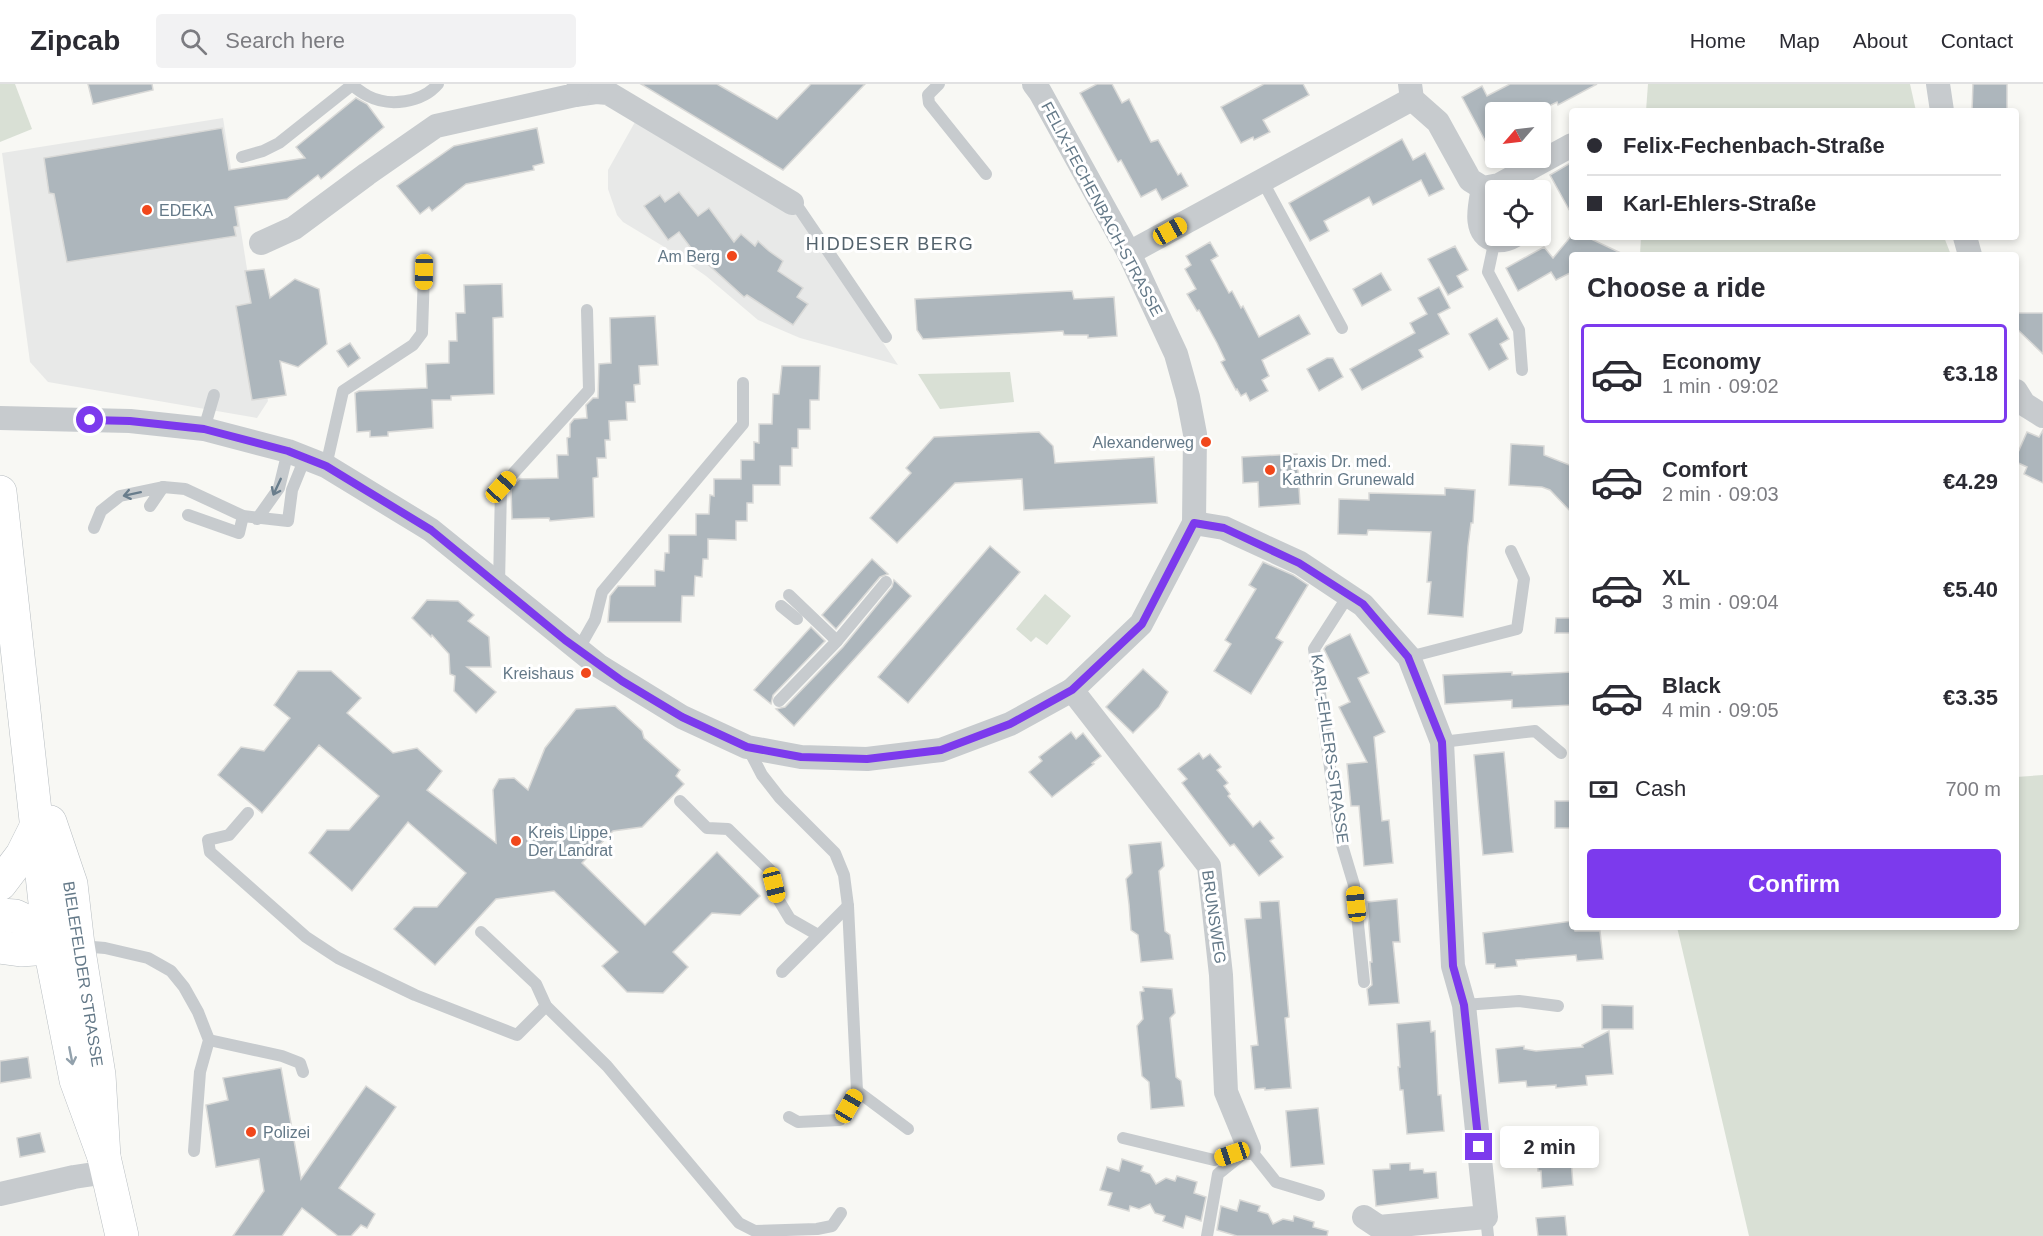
<!DOCTYPE html>
<html lang="en">
<head>
<meta charset="utf-8">
<style>
	body { margin:0; font-family:Helvetica,sans-serif; background:#f2f2f3; color:#2b2b33; height:100vh; display:flex; flex-direction:column; font-size:22px; white-space:nowrap }
	* { box-sizing:border-box; margin:0 }
	p { font-size:20px; color:#7c7c81 }
	.icon { flex:none; width:33px; height:33px; fill:none; stroke:currentColor; stroke-width:2; stroke-linecap:round; stroke-linejoin:round }
	.map { position:relative; flex:1; overflow:hidden }
	.drawer { position:absolute; left:1569px; top:168px; width:450px; height:678px; display:flex; flex-direction:column; background:#fff; border-radius:6px; box-shadow:0 3px 9px #0003 }
	.drawer>* { flex:none }
	.guide { position:absolute; left:1569px; top:24px; width:450px; height:132px; border-radius:6px; box-shadow:0 3px 9px #0003; display:grid; align-content:center; height:132px; padding:0 18px; background:#fff }
	.needle { width:39px; rotate:242deg }
	.tools { position:absolute; left:1485px; top:18px; display:grid; gap:12px }
	.tools a { display:grid; place-items:center; width:66px; height:66px; border-radius:6px; background:#fff; box-shadow:0 3px 9px #0003; font-size:30px }
	.end { position:absolute; width:27px; height:27px; margin:-14px; border:8px solid #7c3aed; background:#fff; box-shadow:0 0 0 3px #fff }
	.from { border-radius:50% }
	.bubble { position:absolute; height:42px; border-radius:6px; background:#fff; box-shadow:0 3px 9px #0003; font-size:20px; font-weight:800; line-height:42px; text-align:center }
	.car { position:absolute; width:18px; height:36px; margin:-18px -9px; border-radius:8px; box-shadow:0 0 4px 2px #0007; background:linear-gradient(#f5c518 24%,#345 0 40%,#f5c518 0 76%,#345 0 86%,#f5c518 0) }
	.guide b { display:flex; align-items:center; gap:21px; height:57px; font-size:22px }
	.guide b+b { border-top:2px solid #e1e1e2 }
	.guide i { width:15px; height:15px; background:#2b2b33 }
	ul { padding:0; list-style:none }
	li { display:flex; align-items:center; gap:18px; height:99px; margin:0 12px 9px; padding:0 6px; border:3px solid transparent; border-radius:6px }
	li div { flex:1 }
	li b { display:block; font-size:22px }
	li em { font-style:normal; font-weight:800 }
	li.selected { border-color:#7c3aed }
	li>.icon { width:54px; height:54px; stroke-width:1.5 }
	h2 { padding:0 18px; font-size:27px; line-height:72px }
	.pay { display:flex; align-items:center; gap:15px; height:66px; padding:0 18px; font-size:22px }
	.pay p { margin-inline-start:auto }
	.button { display:flex; gap:12px; margin-top:auto; padding:12px 18px }
	.button a { flex:1; height:69px; border-radius:6px; background:#7c3aed; color:#fff; font-size:24px; font-weight:800; line-height:69px; text-align:center }
	header { display:flex; align-items:center; gap:36px; box-sizing:border-box; height:84px; padding:0 30px; background:#fff; border-bottom:2px solid #e1e1e2 }
	header strong { font-size:28px }
	nav { display:flex; gap:33px; margin-inline-start:auto; font-size:21px }
	.search { width:420px; height:54px; background:#f2f2f3; display:flex; align-items:center; gap:15px; box-sizing:border-box; padding:0 21px; border-radius:6px; color:#7c7c81; font-size:22px }
	.map>svg:first-child { display:block }
</style>
</head>
<body>
<header>
<strong>Zipcab</strong>
<div class="search"><svg class="icon" aria-label="search" viewBox="0 0 24 24"><circle cx="10" cy="10" r="6"/><path d="M15 15l6 6"/></svg>Search here</div>
<nav><a>Home</a><a>Map</a><a>About</a><a>Contact</a></nav>
</header>
<div class="map">
<svg width="2043" height="1152" viewBox="0 0 2043 1152">
	<rect width="100%" height="100%" fill="#f8f8f4"/>
	<g fill="#e8e9e8">
		<polygon points="223,34 268,317 257,334 48,298 30,278 2,69"/>
		<polygon points="635,38 796,128 898,281 800,254 758,236 706,192 666,164 623,138 617,131 608,105 608,86"/>
	</g>
	<g fill="#d9e0d5">
		<polygon points="0,0 15,0 32,45 0,58"/>
		<polygon points="1648,0 1910,0 1916,27 1646,27"/>
		<polygon points="1641,153 1944,153 1951,171 1640,171"/>
		<polygon points="1010,288 1014,318 940,325 918,290"/>
		<polygon points="1045,510 1071,532 1047,561 1036,553 1031,558 1016,545"/>
		<polygon points="2043,691 2043,1152 1749,1152 1677,843 2016,843 2016,693"/>
	</g>
	<g fill="#adb6bc" stroke="#d9d9d7" stroke-width="1.5">
		<polygon points="88,0 152,0 153,6 93,20"/>
		<polygon points="641,0 717,0 777,35 811,0 865,0 783,86"/>
		<polygon points="1097,0 1112,0 1122,19 1129,15 1151,58 1158,56 1178,91 1181,89 1188,102 1162,116 1156,105 1141,113 1121,76 1118,78 1080,9"/>
		<polygon points="1264,0 1303,0 1309,11 1263,36 1270,48 1254,56 1253,53 1241,59 1221,23"/>
		<polygon points="1510,0 1597,0 1558,21 1557,18 1537,28 1496,28 1496,77 1462,13 1482,2 1487,12"/>
		<polygon points="1973,0 2007,0 2007,27 1972,27"/>
		<polygon points="356,14 367,20 384,43 321,95 318,91 287,115 235,123 238,142 234,143 236,152 67,178 54,110 49,109 44,74 222,44 229,86 305,74 296,63"/>
		<polygon points="537,44 544,79 533,82 534,86 466,100 432,127 429,123 420,130 397,102 454,62"/>
		<polygon points="1402,55 1413,76 1425,69 1444,105 1429,112 1421,96 1373,121 1369,113 1324,137 1329,147 1310,157 1289,119"/>
		<polygon points="1572,78 1572,131 1550,91"/>
		<polygon points="679,108 698,132 709,124 734,158 741,150 755,162 758,157 769,167 783,177 778,187 803,204 797,213 808,220 793,241 747,211 744,213 702,175 700,176 679,148 668,156 644,122 660,111 665,118"/>
		<polygon points="1572,151 1572,153 1587,153 1625,171 1572,171 1572,188 1556,196 1551,188 1518,207 1506,184 1544,163 1553,174"/>
		<polygon points="1210,158 1218,172 1211,176 1229,209 1232,207 1241,224 1243,222 1259,253 1299,231 1310,250 1262,276 1269,292 1262,296 1268,307 1250,317 1246,309 1241,312 1237,305 1236,306 1221,278 1225,276 1217,259 1199,226 1197,227 1187,210 1196,205 1185,185 1191,181 1186,172"/>
		<polygon points="1455,162 1468,186 1457,192 1463,203 1448,211 1428,175"/>
		<polygon points="264,185 270,214 295,195 319,205 327,260 298,283 280,277 286,311 252,316 236,222 251,219 245,187"/>
		<polygon points="1381,189 1391,206 1362,222 1353,205"/>
		<polygon points="502,200 503,233 493,234 494,310 451,312 451,316 432,316 433,344 388,348 388,352 370,353 370,347 357,348 355,309 359,307 427,304 426,280 449,279 449,257 457,257 456,229 465,229 464,201"/>
		<polygon points="1439,203 1450,224 1438,230 1449,250 1419,266 1423,273 1362,306 1350,285 1415,249 1410,239 1427,230 1418,214"/>
		<polygon points="1072,207 1074,215 1114,213 1117,252 1088,254 1088,251 1064,251 1063,247 923,255 917,246 915,215"/>
		<polygon points="2018,229 2043,229 2043,270 2016,244"/>
		<polygon points="655,232 658,281 639,282 640,300 634,301 635,318 626,318 627,336 609,337 610,356 605,356 606,374 597,374 598,393 593,394 594,433 550,437 549,434 512,435 511,405 519,395 558,394 557,371 568,371 567,354 570,353 570,340 574,335 587,334 586,321 593,314 598,314 599,280 611,279 610,234"/>
		<polygon points="1497,234 1509,255 1500,260 1508,275 1489,286 1469,250"/>
		<polygon points="350,259 360,274 348,283 337,267"/>
		<polygon points="1327,274 1333,274 1343,293 1319,307 1307,285"/>
		<polygon points="782,282 820,282 819,316 810,316 810,345 798,345 798,364 792,364 792,382 780,382 780,401 753,401 753,419 747,419 747,437 736,437 736,456 708,455 708,475 703,475 702,493 695,492 694,512 682,512 681,538 608,538 610,512 618,502 655,502 655,486 664,487 665,469 669,469 669,451 696,451 696,430 709,430 710,411 714,412 714,395 741,395 741,376 754,376 754,358 759,359 759,340 772,340 773,310 779,310"/>
		<polygon points="2043,346 2043,399 2024,390 2027,383 2016,378 2016,373 2027,348 2039,353"/>
		<polygon points="1039,348 1053,362 1055,379 1154,373 1157,419 1024,426 1022,395 955,399 897,459 870,434 911,389 906,384 934,353"/>
		<polygon points="1511,360 1544,362 1544,371 1572,382 1572,429 1550,406 1542,403 1509,401"/>
		<polygon points="1297,370 1300,420 1259,423 1258,398 1243,399 1242,373"/>
		<polygon points="1445,404 1475,406 1473,439 1471,439 1468,462 1463,533 1428,530 1431,498 1427,498 1431,448 1368,446 1367,451 1338,450 1339,415 1369,416 1369,409 1445,411"/>
		<polygon points="990,462 1020,488 908,619 878,593"/>
		<polygon points="872,475 888,490 880,493 836,545 822,531"/>
		<polygon points="1263,478 1293,491 1308,501 1276,554 1283,558 1251,610 1214,587 1231,560 1225,556 1256,505 1249,501"/>
		<polygon points="894,496 911,512 794,642 776,625 785,623 843,563 892,503"/>
		<polygon points="427,516 458,517 474,531 468,537 489,553 491,583 467,583 496,608 476,629 454,607 455,592 450,590 449,570 432,551 431,553 412,534"/>
		<polygon points="1556,534 1572,534 1572,549 1555,549"/>
		<polygon points="811,543 825,557 773,611 771,620 754,606"/>
		<polygon points="1350,550 1369,589 1358,594 1385,648 1374,653 1382,737 1389,736 1393,779 1364,782 1359,722 1351,722 1347,680 1367,678 1339,623 1350,618 1324,565 1326,562"/>
		<polygon points="1143,585 1168,608 1159,623 1133,649 1106,623"/>
		<polygon points="298,587 331,587 361,614 347,629 393,669 417,664 442,687 427,706 496,759 493,706 499,695 514,694 528,706 545,664 576,625 615,622 642,647 644,654 680,686 676,692 684,700 642,743 613,747 582,779 645,841 717,768 760,812 740,831 712,829 673,868 688,883 663,909 627,908 602,882 618,868 554,807 496,815 435,881 394,845 414,823 437,823 466,789 408,738 352,807 309,769 327,746 349,746 379,712 319,661 262,729 218,691 241,663 264,667 290,634 274,621"/>
		<polygon points="1512,588 1512,591 1572,588 1572,621 1512,624 1512,616 1445,620 1443,591"/>
		<polygon points="1071,648 1076,655 1083,649 1101,672 1092,679 1094,680 1052,713 1029,688 1042,677 1039,673"/>
		<polygon points="1504,668 1513,768 1483,771 1474,671"/>
		<polygon points="1199,669 1203,675 1210,670 1221,683 1217,686 1228,699 1224,702 1230,710 1228,712 1253,743 1260,737 1274,754 1270,757 1283,773 1259,792 1234,760 1230,762 1182,699 1187,695 1178,685"/>
		<rect x="1555" y="717" width="17" height="27"/>
		<polygon points="1161,758 1164,782 1159,787 1165,847 1170,851 1173,875 1141,878 1138,851 1131,846 1129,820 1126,795 1132,789 1129,761"/>
		<polygon points="1397,815 1400,858 1393,858 1399,919 1369,921 1367,905 1372,901 1370,878 1372,878 1367,818"/>
		<polygon points="1279,817 1289,933 1285,934 1291,1004 1265,1006 1265,1004 1255,1005 1251,962 1258,961 1245,835 1261,834 1260,818"/>
		<polygon points="1572,837 1575,847 1600,847 1603,875 1577,877 1576,871 1516,876 1517,882 1495,884 1495,880 1486,880 1483,849"/>
		<polygon points="1143,903 1172,905 1175,929 1170,934 1173,964 1176,993 1181,997 1184,1022 1151,1025 1149,998 1142,992 1137,942 1143,935 1140,908 1144,907"/>
		<polygon points="1602,921 1633,922 1633,945 1602,945"/>
		<polygon points="1430,937 1431,948 1435,947 1438,1011 1441,1011 1444,1047 1407,1050 1403,1006 1400,1006 1398,983 1400,983 1397,940"/>
		<polygon points="1609,947 1613,990 1586,992 1587,1001 1556,1004 1556,1001 1527,1003 1526,997 1499,999 1496,965 1524,962 1524,965 1536,967 1583,963 1582,961"/>
		<polygon points="28,973 31,994 0,999 0,977"/>
		<polygon points="281,984 301,1095 366,1002 396,1023 339,1104 375,1130 367,1144 361,1141 351,1152 338,1152 302,1124 282,1152 233,1152 264,1107 259,1075 216,1083 206,1021 228,1016 223,994"/>
		<polygon points="1318,1024 1324,1080 1291,1083 1286,1027"/>
		<polygon points="1565,1043 1565,1062 1570,1062 1573,1101 1542,1104 1541,1087 1538,1087 1537,1076 1531,1076 1531,1046"/>
		<polygon points="40,1049 45,1068 20,1073 17,1054"/>
		<polygon points="1122,1075 1143,1082 1141,1087 1150,1090 1156,1100 1166,1094 1175,1097 1177,1092 1197,1098 1194,1109 1206,1113 1201,1137 1186,1132 1183,1144 1163,1137 1165,1132 1155,1129 1150,1120 1139,1125 1130,1122 1129,1127 1108,1121 1112,1109 1100,1106 1107,1083 1119,1087"/>
		<polygon points="1410,1079 1410,1086 1423,1085 1424,1089 1436,1088 1438,1114 1376,1122 1373,1086 1390,1085 1390,1080"/>
		<polygon points="1240,1116 1260,1122 1258,1127 1268,1130 1273,1140 1283,1135 1293,1137 1294,1132 1314,1138 1313,1143 1328,1147 1327,1152 1237,1152 1217,1146 1221,1122 1237,1127"/>
		<polygon points="1565,1132 1567,1152 1538,1152 1536,1134"/>
	</g>
	<g fill="none" stroke-linecap="round" stroke-linejoin="round">
		<defs>
			<g id="secondary">
				<polyline points="0,408 50,864 76,996 104,1073"/>
				<polyline points="50,738 71,800 78,861 99,991 104,1073 122,1152"/>
				<polyline points="0,800 22,771 38,739"/>
				<polyline points="0,831 15,832 65,855"/>
				<polyline points="0,863 21,866 73,862"/>
			</g>
		</defs>
		<use href="#secondary" stroke="#b7bdc1" stroke-width="34"/>
		<g stroke="#c7cbce" stroke-width="12">
			<polyline points="939,0 928,11 929,19 986,90"/>
			<path d="M 242,73 L 263,67 L 279,59 L 352,1 C 357,5 362,9 368,12 C 389,23 422,19 438,0"/>
			<polyline points="1262,96 1342,244"/>
			<polyline points="792,119 800,126 886,253"/>
			<polyline points="1495,155 1488,188 1519,246 1522,286"/>
			<polyline points="204,345 214,311"/>
			<polyline points="326,382 343,307 413,261 422,249 424,188"/>
			<polyline points="163,403 185,405 243,432 288,437 292,406 305,374"/>
			<polyline points="188,431 239,449 243,432"/>
			<polyline points="257,435 279,404 288,367"/>
			<polyline points="94,444 101,427 120,412 163,403 150,422"/>
			<polyline points="499,500 501,403 589,306 587,226"/>
			<polyline points="1348,512 1314,565 1339,751 1354,801 1364,898"/>
			<polyline points="781,522 797,535"/>
			<polyline points="837,557 886,498"/>
			<polyline points="578,566 595,536 602,508 743,340 743,299"/>
			<polyline points="1409,573 1517,545 1524,495 1511,467"/>
			<polyline points="779,617 837,557 789,511"/>
			<polyline points="1442,658 1535,647 1561,669"/>
			<polyline points="748,664 762,691 780,714 835,769 844,791 848,822 857,1007 840,1036 798,1038 789,1033"/>
			<polyline points="680,717 707,744 728,745 771,787 778,815 790,835 818,851"/>
			<polyline points="248,729 229,751 208,756 210,768 306,853 338,874 415,911 517,951 546,922"/>
			<polyline points="481,848 536,900 546,922 607,982 739,1139 755,1147 817,1145 832,1142 841,1129"/>
			<polyline points="81,862 105,864 148,874 171,887 184,903 198,928 209,956 200,988 194,1067"/>
			<polyline points="782,888 848,822"/>
			<polyline points="1464,921 1519,917 1558,922"/>
			<polyline points="209,956 282,972 300,979 303,988"/>
			<polyline points="857,1007 908,1045"/>
			<polyline points="1123,1054 1214,1076 1249,1064"/>
			<polyline points="1249,1064 1276,1098 1319,1111"/>
			<polyline points="1486,1133 1488,1152"/>
			<polyline points="1207,1152 1218,1090 1244,1069"/>
		</g>
		<g stroke="#c7cbce" stroke-width="24">
			<polyline points="1410,0 1412,15 1438,38 1470,96 1483,104 1499,101 1572,61"/>
			<polyline points="1938,0 1942,27"/>
			<polyline points="575,11 596,8 608,9 792,119"/>
			<path d="M 1483,104 C 1480,121 1472,150 1495,156 C 1502,157 1509,155 1514,152"/>
			<polyline points="1965,153 1970,171"/>
			<polyline points="261,159 294,144 367,90 436,42 575,11 580,0"/>
			<polyline points="1129,169 1412,15"/>
			<polyline points="2016,307 2024,320 2043,332"/>
			<polyline points="0,334 130,337 204,345 288,367 326,382 431,446 599,582 682,633 747,663 801,673 867,675 941,666 1010,640 1072,606 1141,540 1194,439 1195,350 1188,313 1176,270 1129,169 1040,8 1034,0"/>
			<polyline points="1194,439 1224,444 1300,479 1363,521 1409,573 1442,658 1453,882 1464,921 1486,1133 1379,1143 1364,1133"/>
			<polyline points="1072,606 1209,782 1221,891 1226,1008 1249,1064"/>
			<polyline points="0,1110 74,1093 107,1088"/>
		</g>
		<use href="#secondary" stroke="#fff" stroke-width="33"/>
	</g>
	<defs><path id="oneway-shaft" d="M-6 0H5M1.5-3L5.5 0L1.5 3" fill="none" stroke-width="1.6" stroke-linecap="round" stroke-linejoin="round" transform="scale(1.5)"/></defs>
	<g stroke="#697d8c">
		<use href="#oneway-shaft" transform="translate(277 403) rotate(115)"/>
		<use href="#oneway-shaft" transform="translate(132 410) rotate(168)"/>
	</g>
	<use stroke="#92a1ac" href="#oneway-shaft" transform="translate(71 972) rotate(79)"/>
	<g fill="none" stroke-linecap="round" stroke-linejoin="round">
		<polyline stroke="#7c3aed" stroke-width="8" points="90,336 130,337 204,345 288,367 326,382 431,446 565,556 622,597 682,633 747,663 801,673 867,675 941,666 1010,640 1072,606 1142,540 1194,439 1224,444 1299,479 1363,520 1408,573 1442,658 1453,882 1464,921 1479,1063"/>
	</g>
	<g fill="#f1471b" stroke="#fff" stroke-width="2">
		<circle cx="147" cy="126" r="6"/>
		<circle cx="732" cy="172" r="6"/>
		<circle cx="1206" cy="358" r="6"/>
		<circle cx="1270" cy="386" r="6"/>
		<circle cx="586" cy="589" r="6"/>
		<circle cx="516" cy="757" r="6"/>
		<circle cx="251" cy="1048" r="6"/>
	</g>
	<g text-anchor="middle" dominant-baseline="central" stroke-width="6" stroke-linejoin="round" paint-order="stroke">
		<g font-size="16" fill="#647988" stroke="#fff">
			<text transform="translate(1102 125) rotate(62)">FELIX-FECHENBACH-STRASSE</text>
			<text transform="translate(1330 665) rotate(82)">KARL-EHLERS-STRASSE</text>
			<text transform="translate(1214 833) rotate(82)">BRUNSWEG</text>
			<text transform="translate(83 890) rotate(81)">BIELEFELDER STRASSE</text>
		</g>
		<g font-size="16" fill="#647988" stroke="#fff" text-anchor="start">
			<text x="159" y="126">EDEKA</text>
			<text x="720" y="172" text-anchor="end">Am Berg</text>
			<text x="1194" y="358" text-anchor="end">Alexanderweg</text>
			<text x="1282" y="377">Praxis Dr. med.<tspan x="1282" dy="18">Kathrin Grunewald</tspan></text>
			<text x="574" y="589" text-anchor="end">Kreishaus</text>
			<text x="528" y="748">Kreis Lippe,<tspan x="528" dy="18">Der Landrat</tspan></text>
			<text x="263" y="1048">Polizei</text>
		</g>
		<g font-size="18" letter-spacing="1.5" fill="#53626c" stroke="#fff">
			<text x="890" y="160">HIDDESER BERG</text>
		</g>
	</g>
</svg>
<div class="tools">
<a><svg class="needle" viewBox="-14 -14 28 28"><path d="M0-13l5 13h-10z" fill="#e53935"/><path d="M0 13l5-13h-10z" fill="#7c7c81"/></svg></a>
<a><svg class="icon" aria-label="locate" viewBox="0 0 24 24"><circle cx="12" cy="12" r="6"/><path d="M12 2v4M12 18v4M2 12h4M18 12h4"/></svg></a>
</div>
<i class="end from" style="left:90px;top:336px"></i>
<i class="end" style="left:1479px;top:1063px"></i>
<div class="bubble" style="left:1500px;top:1042px;width:99px">2 min</div>
<i class="car" style="left:1170px;top:147px;rotate:61deg"></i>
<i class="car" style="left:424px;top:188px;rotate:181deg"></i>
<i class="car" style="left:501px;top:403px;rotate:42deg"></i>
<i class="car" style="left:774px;top:801px;rotate:166deg"></i>
<i class="car" style="left:1356px;top:820px;rotate:354deg"></i>
<i class="car" style="left:849px;top:1022px;rotate:30deg"></i>
<i class="car" style="left:1232px;top:1070px;rotate:251deg"></i>
<div class="guide">
<b><i class="from"></i>Felix-Fechenbach-Straße</b>
<b><i></i>Karl-Ehlers-Straße</b>
</div>
<section class="drawer">
<h2>Choose a ride</h2>
<ul>
<li class="selected"><svg class="icon" aria-label="car" viewBox="0 0 24 24"><path d="M5 17H2v-5l4-1 3-4h7l3 4 3 1v5h-3M9 17h6M6 11h13"/><circle cx="7" cy="17" r="2"/><circle cx="17" cy="17" r="2"/></svg><div><b>Economy</b><p>1 min · 09:02</p></div><em>€3.18</em></li>
<li><svg class="icon" aria-label="car" viewBox="0 0 24 24"><path d="M5 17H2v-5l4-1 3-4h7l3 4 3 1v5h-3M9 17h6M6 11h13"/><circle cx="7" cy="17" r="2"/><circle cx="17" cy="17" r="2"/></svg><div><b>Comfort</b><p>2 min · 09:03</p></div><em>€4.29</em></li>
<li><svg class="icon" aria-label="car" viewBox="0 0 24 24"><path d="M5 17H2v-5l4-1 3-4h7l3 4 3 1v5h-3M9 17h6M6 11h13"/><circle cx="7" cy="17" r="2"/><circle cx="17" cy="17" r="2"/></svg><div><b>XL</b><p>3 min · 09:04</p></div><em>€5.40</em></li>
<li><svg class="icon" aria-label="car" viewBox="0 0 24 24"><path d="M5 17H2v-5l4-1 3-4h7l3 4 3 1v5h-3M9 17h6M6 11h13"/><circle cx="7" cy="17" r="2"/><circle cx="17" cy="17" r="2"/></svg><div><b>Black</b><p>4 min · 09:05</p></div><em>€3.35</em></li>
</ul>
<div class="pay"><svg class="icon" aria-label="cash" viewBox="0 0 24 24"><path d="M3 7h18v10H3z"/><circle cx="12" cy="12" r="2"/></svg>Cash<p>700 m</p></div>
<div class="button"><a>Confirm</a></div>
</section>
</div>
</body>
</html>
